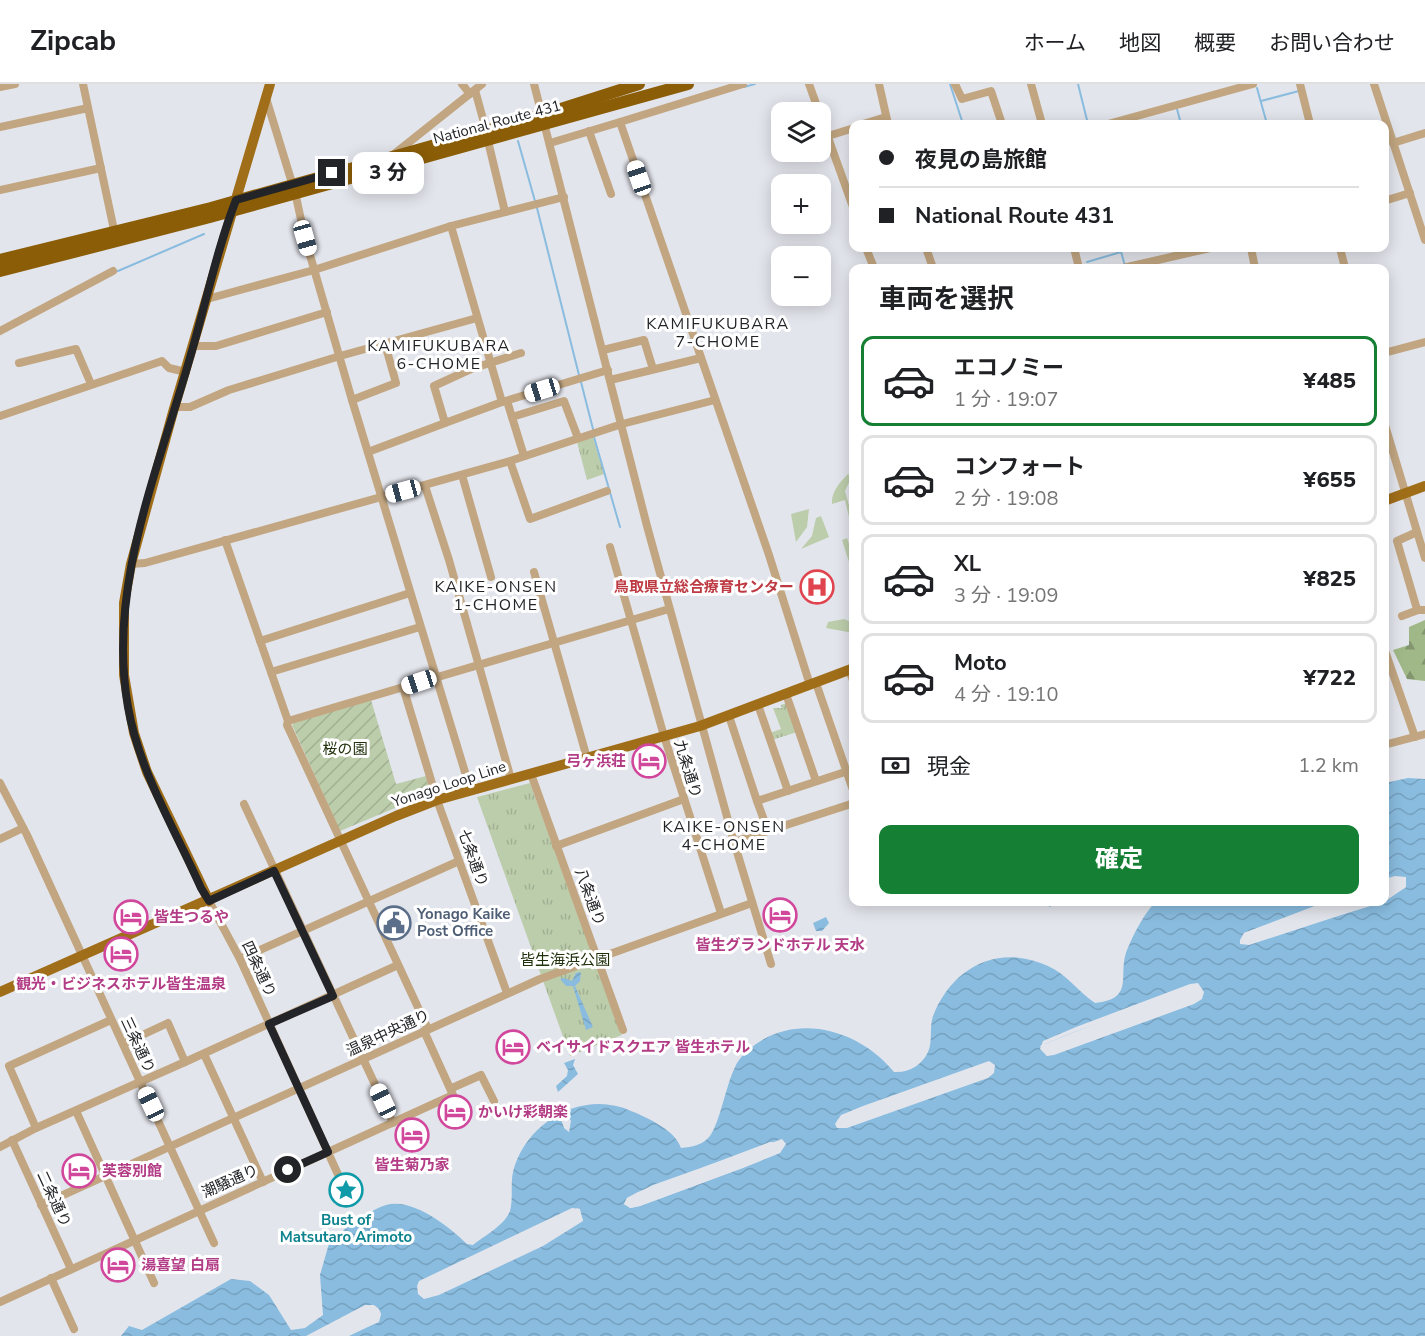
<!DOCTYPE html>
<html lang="ja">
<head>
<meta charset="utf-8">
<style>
	body { margin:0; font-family:"Nunito Sans","Noto Sans JP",sans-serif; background:#f2f2f2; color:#202124; height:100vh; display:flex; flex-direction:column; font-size:22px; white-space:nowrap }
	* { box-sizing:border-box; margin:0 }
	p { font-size:20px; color:#757577 }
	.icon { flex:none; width:33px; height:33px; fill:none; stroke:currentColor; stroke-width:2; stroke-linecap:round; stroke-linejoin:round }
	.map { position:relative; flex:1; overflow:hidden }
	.side { position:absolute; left:849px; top:180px; width:540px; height:642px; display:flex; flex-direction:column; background:#fff; border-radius:12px; box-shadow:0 3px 15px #0003 }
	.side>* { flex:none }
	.top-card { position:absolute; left:849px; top:36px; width:540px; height:132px; border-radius:12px; box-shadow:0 3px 15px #0003; display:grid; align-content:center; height:132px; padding:0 30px; background:#fff }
	.tools { position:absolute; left:771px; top:18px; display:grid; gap:12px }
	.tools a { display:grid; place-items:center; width:60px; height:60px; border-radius:12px; background:#fff; box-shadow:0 3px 15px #0003; font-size:30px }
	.end { position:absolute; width:27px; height:27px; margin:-14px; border:8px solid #232427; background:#fff; box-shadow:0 0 0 3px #fff }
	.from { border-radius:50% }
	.bubble { position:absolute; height:42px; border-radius:12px; background:#fff; box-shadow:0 3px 15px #0003; font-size:20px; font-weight:800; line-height:42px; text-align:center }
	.car { position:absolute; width:18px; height:36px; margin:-18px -9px; border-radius:8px; box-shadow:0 0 4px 2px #0007; background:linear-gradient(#fff 24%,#345 0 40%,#fff 0 76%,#345 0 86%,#fff 0) }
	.top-card b { display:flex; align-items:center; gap:21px; height:57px; font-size:22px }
	.top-card b+b { border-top:2px solid #e0e0e0 }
	.top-card i { width:15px; height:15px; background:#202124 }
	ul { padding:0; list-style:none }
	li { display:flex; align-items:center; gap:18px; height:90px; margin:0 12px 9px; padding:0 18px; border:3px solid #e0e0e0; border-radius:12px }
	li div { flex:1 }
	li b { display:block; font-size:22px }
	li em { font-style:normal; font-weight:800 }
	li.current { border-color:#157f34 }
	li>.icon { width:54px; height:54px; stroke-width:1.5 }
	h2 { padding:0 30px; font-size:27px; line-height:72px }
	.pay { display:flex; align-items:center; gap:15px; height:66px; padding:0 30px; font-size:22px }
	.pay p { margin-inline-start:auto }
	.primary-button { display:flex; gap:12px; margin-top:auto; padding:12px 30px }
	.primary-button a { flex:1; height:69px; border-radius:12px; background:#157f34; color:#fff; font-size:24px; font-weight:800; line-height:69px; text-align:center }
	header { display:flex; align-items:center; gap:36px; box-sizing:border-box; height:84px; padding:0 30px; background:#fff; border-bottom:2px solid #e0e0e0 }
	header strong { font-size:28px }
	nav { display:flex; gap:33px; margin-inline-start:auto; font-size:21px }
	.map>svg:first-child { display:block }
</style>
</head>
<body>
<header>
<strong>Zipcab</strong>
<nav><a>ホーム</a><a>地図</a><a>概要</a><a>お問い合わせ</a></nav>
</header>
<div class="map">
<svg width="1425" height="1252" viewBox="0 0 1425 1252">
	<defs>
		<pattern id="forest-firs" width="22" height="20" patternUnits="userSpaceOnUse" patternTransform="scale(1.5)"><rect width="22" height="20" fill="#a0b887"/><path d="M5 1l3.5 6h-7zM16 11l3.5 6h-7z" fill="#82956e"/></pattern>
		<pattern id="park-tufts" width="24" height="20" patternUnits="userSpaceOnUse" patternTransform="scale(1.5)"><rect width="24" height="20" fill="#bccdab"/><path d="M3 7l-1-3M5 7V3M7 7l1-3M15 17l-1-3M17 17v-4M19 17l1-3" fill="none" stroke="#a1b093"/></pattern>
		<pattern id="garden-furrows" width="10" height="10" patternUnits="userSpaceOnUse" patternTransform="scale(1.5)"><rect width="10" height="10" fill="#bccdab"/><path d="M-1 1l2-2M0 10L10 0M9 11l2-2" fill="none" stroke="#a1b093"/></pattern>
		<pattern id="water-waves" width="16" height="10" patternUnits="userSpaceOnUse" patternTransform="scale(1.5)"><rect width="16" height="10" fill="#89bcdf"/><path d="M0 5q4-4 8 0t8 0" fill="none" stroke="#76a1bf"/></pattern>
	</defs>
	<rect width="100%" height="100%" fill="#e3e5ec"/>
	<g fill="#bccdab">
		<path d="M 848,390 L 851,394 L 845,407 L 852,432 L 849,433 L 845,416 L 832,420 C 831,408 840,398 848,390 Z"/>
		<polygon points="809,425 807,443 796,458 791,430"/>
		<polygon points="821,432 829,453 801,465 812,452 816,434"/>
		<polygon points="847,454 853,472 853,483 851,484 842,456"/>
		<polygon points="844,535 853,539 853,549 826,544 828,538"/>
	</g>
	<polygon fill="url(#forest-firs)" points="1425,536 1425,597 1407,595 1393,566 1409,561 1409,543"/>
	<g fill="url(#park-tufts)">
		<polygon points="593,353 604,390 587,396 577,358"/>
		<polygon points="787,619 797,648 772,656 770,649 781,645 773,624 782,624 781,621"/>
		<polygon points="530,699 622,951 570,972 477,713"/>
	</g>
	<polygon fill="url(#garden-furrows)" points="371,616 396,700 426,692 431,709 340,747 292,641 294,639"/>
	<g fill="url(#water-waves)" fill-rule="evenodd">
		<path d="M 1408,694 L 1425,695 L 1425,1252 L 349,1252 L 378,1238 L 381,1230 L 369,1221 L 308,1252 L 121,1252 L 129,1242 L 142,1246 L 231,1195 L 250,1197 L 269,1211 L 291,1246 L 305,1244 L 323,1231 L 320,1191 L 330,1156 C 346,1145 367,1127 386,1121 C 412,1113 450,1143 467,1160 L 473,1161 C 484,1152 505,1141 510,1127 C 514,1112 509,1096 515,1081 C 531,1035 585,1006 631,1027 C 648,1034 675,1046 681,1064 C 692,1063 703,1061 710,1052 C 721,1036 726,999 737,979 C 742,971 749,965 756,960 C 801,928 862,948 894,988 C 909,989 922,981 928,968 C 933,957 929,944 933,932 C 952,883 999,859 1048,882 C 1068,891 1078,908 1095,919 C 1136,915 1117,891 1127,866 C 1134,849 1143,832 1155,818 L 1328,818 L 1244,849 L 1242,860 L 1384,818 L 1406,803 L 1405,793 L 1385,796 L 1385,699 ZM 1191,901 L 1201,904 L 1201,914 L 1047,972 L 1040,962 ZM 989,978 L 994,981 L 987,993 L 842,1044 L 837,1036 ZM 770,1058 L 786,1059 L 779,1069 L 750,1081 L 640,1122 L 630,1124 L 624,1120 L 627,1114 L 638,1108 ZM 578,1124 L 583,1136 L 543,1161 L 427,1214 L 419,1210 L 420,1198 Z"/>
		<polygon points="826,833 829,839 822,847 816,847 813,839"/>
		<polygon points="581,888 580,897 575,902 593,943 586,946 573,902 566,902 560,895 564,894 572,897 576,889"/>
		<polygon points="575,975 573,981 578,990 558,1008 556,1002 567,992 568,986 564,979"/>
	</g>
	<g fill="#e3e5ec" fill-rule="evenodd">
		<polygon points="1395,792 1406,793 1406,803 1385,816 1384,812 1403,801 1404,796 1399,795 1384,799 1385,795"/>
		<polygon points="1325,818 1331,818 1246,852 1243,857 1248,858 1371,818 1381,818 1249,861 1240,860 1240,856 1244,849"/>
		<path d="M 1198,899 L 1204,908 L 1202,915 L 1194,920 L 1054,971 L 1047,972 L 1040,965 L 1043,957 L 1076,943 L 1190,900 ZM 1191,904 L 1197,904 L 1200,908 L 1199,913 L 1192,916 L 1053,967 L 1047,968 L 1043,964 L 1045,960 L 1077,947 Z"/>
		<path d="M 989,977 L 995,981 L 994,989 L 988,994 L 847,1044 L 837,1044 L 835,1040 L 841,1031 L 863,1022 ZM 988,981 L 990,987 L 986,991 L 847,1041 L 839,1039 L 843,1035 L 864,1026 Z"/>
		<polygon points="564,1023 571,1037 569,1048 564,1044 558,1026"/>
		<path d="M 782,1055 L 786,1060 L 780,1069 L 743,1084 L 640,1122 L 631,1124 L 624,1120 L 627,1114 L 653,1101 ZM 781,1059 L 783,1061 L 778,1066 L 742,1081 L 639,1119 L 627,1119 L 654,1104 Z"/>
		<path d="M 572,1124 L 580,1125 L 583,1137 L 543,1162 L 439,1211 L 424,1215 L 418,1210 L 417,1202 L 419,1197 ZM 573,1127 L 577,1128 L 578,1137 L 541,1159 L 438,1208 L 424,1212 L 422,1209 L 422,1200 Z"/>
		<polygon points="365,1221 374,1221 379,1225 381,1230 379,1238 346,1252 376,1236 377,1229 369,1224 315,1252 306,1252"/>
	</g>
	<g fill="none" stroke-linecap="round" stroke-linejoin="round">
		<g stroke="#89bcdf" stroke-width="2">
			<polyline points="950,0 963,40"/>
			<polyline points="1078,0 1088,40"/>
			<polyline points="744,3 755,0"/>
			<polyline points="1257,4 1267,40"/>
			<polyline points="1261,17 1299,7"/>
			<polyline points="1177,25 1181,40"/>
			<polyline points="518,57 535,117"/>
			<polyline points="537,124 579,291"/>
			<polyline points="1120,164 1125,182"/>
			<polyline points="1087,178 1121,168"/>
			<polyline points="118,187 204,150"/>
			<polyline points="581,298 593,345"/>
			<polyline points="594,353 620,443"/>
			<polyline points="1050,822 1051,818"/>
		</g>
		<g stroke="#c2a681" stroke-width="8">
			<polyline points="83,0 114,146"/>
			<polyline points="462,0 470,10"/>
			<polyline points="534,0 647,442 734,758 854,719"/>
			<polyline points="809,0 819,28"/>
			<polyline points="879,0 888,40"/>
			<polyline points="955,0 962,15 991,7 1002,40"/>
			<polyline points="1031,0 1042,40"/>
			<polyline points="1300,0 1310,40"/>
			<polyline points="1374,0 1425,156"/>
			<polyline points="0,3 15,0"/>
			<polyline points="475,6 486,46"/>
			<polyline points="266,14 292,99"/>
			<polyline points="820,31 854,126"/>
			<polyline points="620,38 743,0"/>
			<polyline points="863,40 886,33"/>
			<polyline points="1108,40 1253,0"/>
			<polyline points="0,43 88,24"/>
			<polyline points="589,47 611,110"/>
			<polyline points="828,52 854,44"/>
			<polyline points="488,57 505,128"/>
			<polyline points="550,59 620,38 769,471 810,601"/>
			<polyline points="1393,59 1425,49"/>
			<polyline points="393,71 482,0"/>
			<polyline points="0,106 101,84"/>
			<polyline points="295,108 305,154 352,316"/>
			<polyline points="1384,117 1410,109"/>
			<polyline points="451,142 502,318 608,286"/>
			<polyline points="866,164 874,184"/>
			<polyline points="926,164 933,184"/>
			<polyline points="1074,164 1079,184"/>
			<polyline points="1251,164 1255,184"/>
			<polyline points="1340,164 1345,184"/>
			<polyline points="1123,184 1210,164"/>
			<polyline points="207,215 314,186 451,142 564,113"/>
			<polyline points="0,247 113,187"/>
			<path d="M 385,260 L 396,299 L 352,316 C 390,443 429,570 468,698"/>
			<polyline points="194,262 216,262 327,228"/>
			<polyline points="603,266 644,256 653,285"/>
			<polyline points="1384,269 1425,258"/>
			<polyline points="19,279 76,265 91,300"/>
			<polyline points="610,296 701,274"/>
			<polyline points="507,317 524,372"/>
			<polyline points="502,318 445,339 434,302 471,285 521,269"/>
			<polyline points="175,323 190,323 229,306 340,272 477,234"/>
			<polyline points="0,332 162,277 169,284 186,288"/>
			<polyline points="512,333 564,317 578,354"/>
			<polyline points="1384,338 1425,474"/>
			<polyline points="368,368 445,339"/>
			<polyline points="510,377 530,435 607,407"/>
			<polyline points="462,391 491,493"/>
			<polyline points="425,402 449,476 511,695"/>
			<polyline points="1417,448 1397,457 1416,522 1418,526 1425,526"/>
			<polyline points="225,456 288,637"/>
			<polyline points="610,463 664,652 721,829"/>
			<polyline points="131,480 145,479 510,377 622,340 715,316"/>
			<polyline points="534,488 587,674"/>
			<polyline points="1402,532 1418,526"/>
			<polyline points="260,557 410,509"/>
			<polyline points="1384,564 1415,653"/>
			<polyline points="849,586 854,599"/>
			<polyline points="271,588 420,543"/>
			<polyline points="816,599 854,709"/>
			<polyline points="403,603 437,716 507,909"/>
			<polyline points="786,610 816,697"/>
			<polyline points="758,621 788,707"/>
			<polyline points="729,632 757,717"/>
			<polyline points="1384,661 1425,650"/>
			<polyline points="531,690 623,946"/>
			<polyline points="0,699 27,751 214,1159"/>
			<polyline points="244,720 393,1039"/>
			<polyline points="768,747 757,717 854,685"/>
			<polyline points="0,755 23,744"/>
			<polyline points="734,758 771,880"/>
			<polyline points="556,762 684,715"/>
			<polyline points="209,817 240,875 341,1097"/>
			<polyline points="240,875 459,777"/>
			<polyline points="428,945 287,641 288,637 669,525"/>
			<polyline points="204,970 263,1098"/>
			<polyline points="185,978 398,881"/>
			<polyline points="452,1004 481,991 494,1017"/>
			<polyline points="76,1027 154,1199"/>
			<polyline points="36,1044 185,978 168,939 123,960"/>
			<polyline points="12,1056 71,1185"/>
			<polyline points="0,1063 36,1044 9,982 111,936"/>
			<polyline points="41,1121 540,895 752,819"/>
			<polyline points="51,1194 74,1245"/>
			<polyline points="0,1218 453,1011 424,947"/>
		</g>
		<g stroke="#a06e19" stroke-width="10">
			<polyline points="1384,417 1425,402"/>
			<polyline points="209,817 147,688 134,649 124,591 124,519 131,480 173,328 270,0"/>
			<polyline points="0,908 396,732 437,716 700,642 854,584"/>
		</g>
		<g stroke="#8b5d07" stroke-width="12">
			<polyline points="0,176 211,124 542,31 639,0"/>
			<polyline points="0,187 210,133 688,0"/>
		</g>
	</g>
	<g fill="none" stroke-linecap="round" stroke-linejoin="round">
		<path stroke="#232427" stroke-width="8" d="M 288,1086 L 328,1068 L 269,940 L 333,912 L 274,787 L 209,817 L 201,804 C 175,745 139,687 128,623 C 107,505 157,389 189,277 C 205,224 216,167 236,116 L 332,89"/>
	</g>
	<defs>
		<symbol id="hospital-ring" viewBox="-11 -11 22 22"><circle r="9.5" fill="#fff" stroke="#e0444e" stroke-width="1.5"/><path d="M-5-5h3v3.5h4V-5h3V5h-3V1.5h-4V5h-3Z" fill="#e0444e"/></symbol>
		<symbol id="hotel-ring" viewBox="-11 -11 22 22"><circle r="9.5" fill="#fff" stroke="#d1479c" stroke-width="1.5"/><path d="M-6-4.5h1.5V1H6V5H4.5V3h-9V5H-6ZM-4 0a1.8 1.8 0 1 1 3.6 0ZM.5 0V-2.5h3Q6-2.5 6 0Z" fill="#d1479c"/></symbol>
		<symbol id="civic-ring" viewBox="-11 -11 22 22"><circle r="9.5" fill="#fff" stroke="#5c6f8a" stroke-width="1.5"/><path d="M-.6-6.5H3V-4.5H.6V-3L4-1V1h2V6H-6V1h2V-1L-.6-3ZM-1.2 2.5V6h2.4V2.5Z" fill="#5c6f8a"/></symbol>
		<symbol id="sight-ring" viewBox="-11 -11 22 22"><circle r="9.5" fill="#fff" stroke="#0f9aa8" stroke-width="1.5"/><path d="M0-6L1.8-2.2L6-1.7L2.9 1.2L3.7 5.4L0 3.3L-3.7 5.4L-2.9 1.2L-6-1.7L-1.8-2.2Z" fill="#0f9aa8"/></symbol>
	</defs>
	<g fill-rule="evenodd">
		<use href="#hospital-ring" x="798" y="484" width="38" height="38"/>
		<use href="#hotel-ring" x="630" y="658" width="38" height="38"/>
		<use href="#hotel-ring" x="761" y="812" width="38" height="38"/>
		<use href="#hotel-ring" x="112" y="814" width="38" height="38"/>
		<use href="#civic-ring" x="375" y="820" width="38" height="38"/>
		<use href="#hotel-ring" x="102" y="851" width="38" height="38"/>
		<use href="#hotel-ring" x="494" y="944" width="38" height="38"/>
		<use href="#hotel-ring" x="436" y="1009" width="38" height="38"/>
		<use href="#hotel-ring" x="393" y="1032" width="38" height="38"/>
		<use href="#hotel-ring" x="60" y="1068" width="38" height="38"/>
		<use href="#sight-ring" x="327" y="1087" width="38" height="38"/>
		<use href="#hotel-ring" x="99" y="1162" width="38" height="38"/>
	</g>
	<g text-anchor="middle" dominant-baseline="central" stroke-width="6" stroke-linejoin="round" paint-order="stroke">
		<g font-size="15" fill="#232427" stroke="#fff">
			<text transform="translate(497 38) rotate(-15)">National Route 431</text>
			<text transform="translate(688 685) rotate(73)">九条通り</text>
			<text transform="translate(449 700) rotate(-18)">Yonago Loop Line</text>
			<text transform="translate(473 774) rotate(70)">七条通り</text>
			<text transform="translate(590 813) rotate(70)">八条通り</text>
			<text transform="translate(259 885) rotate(65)">四条通り</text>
			<text transform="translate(388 949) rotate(-25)">温泉中央通り</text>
			<text transform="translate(138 961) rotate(65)">三条通り</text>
			<text transform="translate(230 1097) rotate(-24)">潮騒通り</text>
			<text transform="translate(54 1115) rotate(65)">二条通り</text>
		</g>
		<g font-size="15" font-weight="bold" fill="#be3a42" stroke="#fff" text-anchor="end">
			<text x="794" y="503">鳥取県立総合療育センター</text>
		</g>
		<g font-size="15" fill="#21310c" stroke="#fff">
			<text x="345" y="665">桜の園</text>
			<text x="565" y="876">皆生海浜公園</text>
		</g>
		<g font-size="15" font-weight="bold" fill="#b23c85" stroke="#fff" text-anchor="start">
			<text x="626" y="677" text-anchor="end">弓ヶ浜荘</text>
			<text x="154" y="833">皆生つるや</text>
			<text x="780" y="861" text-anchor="middle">皆生グランドホテル 天水</text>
			<text x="121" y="900" text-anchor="middle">観光・ビジネスホテル皆生温泉</text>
			<text x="536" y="963">ベイサイドスクエア 皆生ホテル</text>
			<text x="478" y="1028">かいけ彩朝楽</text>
			<text x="412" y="1081" text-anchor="middle">皆生菊乃家</text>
			<text x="102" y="1087">芙蓉別館</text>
			<text x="141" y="1181">湯喜望 白扇</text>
		</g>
		<g font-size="15" font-weight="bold" fill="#4e5e75" stroke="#fff" text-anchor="start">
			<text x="417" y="830">Yonago Kaike<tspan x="417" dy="17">Post Office</tspan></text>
		</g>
		<g font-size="15" font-weight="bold" fill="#0d838f" stroke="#fff">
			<text x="346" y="1136">Bust of<tspan x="346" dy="17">Matsutaro Arimoto</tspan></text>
		</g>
		<g font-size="16" letter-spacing="1.5" fill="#232427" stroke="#fff">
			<text x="718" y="240">KAMIFUKUBARA<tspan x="718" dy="18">7-CHOME</tspan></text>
			<text x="439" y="262">KAMIFUKUBARA<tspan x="439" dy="18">6-CHOME</tspan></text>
			<text x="496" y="503">KAIKE-ONSEN<tspan x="496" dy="18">1-CHOME</tspan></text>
			<text x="724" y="743">KAIKE-ONSEN<tspan x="724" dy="18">4-CHOME</tspan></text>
		</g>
	</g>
</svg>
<div class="tools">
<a><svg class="icon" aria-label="layers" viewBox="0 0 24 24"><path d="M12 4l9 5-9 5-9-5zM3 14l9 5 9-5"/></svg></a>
<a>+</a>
<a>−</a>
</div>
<i class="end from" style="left:288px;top:1086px"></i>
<i class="end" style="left:332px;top:89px"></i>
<div class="bubble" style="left:352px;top:68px;width:72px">3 分</div>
<i class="car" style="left:639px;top:94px;rotate:341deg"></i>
<i class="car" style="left:305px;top:154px;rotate:164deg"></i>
<i class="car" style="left:542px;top:306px;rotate:253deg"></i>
<i class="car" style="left:403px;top:407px;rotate:255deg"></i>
<i class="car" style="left:419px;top:598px;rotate:252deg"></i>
<i class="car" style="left:383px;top:1017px;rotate:335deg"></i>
<i class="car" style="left:151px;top:1020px;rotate:335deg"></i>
<div class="top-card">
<b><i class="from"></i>夜見の島旅館</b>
<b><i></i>National Route 431</b>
</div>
<section class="side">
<h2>車両を選択</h2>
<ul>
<li class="current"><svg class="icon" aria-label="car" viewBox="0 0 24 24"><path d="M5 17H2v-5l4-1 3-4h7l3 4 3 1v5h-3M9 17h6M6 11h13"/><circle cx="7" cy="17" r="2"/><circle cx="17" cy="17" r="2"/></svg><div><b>エコノミー</b><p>1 分 · 19:07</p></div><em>¥485</em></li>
<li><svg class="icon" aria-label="car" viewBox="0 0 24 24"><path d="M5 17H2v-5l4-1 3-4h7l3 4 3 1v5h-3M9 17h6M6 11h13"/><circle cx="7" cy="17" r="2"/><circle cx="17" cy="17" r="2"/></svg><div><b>コンフォート</b><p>2 分 · 19:08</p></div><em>¥655</em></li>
<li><svg class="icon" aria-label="car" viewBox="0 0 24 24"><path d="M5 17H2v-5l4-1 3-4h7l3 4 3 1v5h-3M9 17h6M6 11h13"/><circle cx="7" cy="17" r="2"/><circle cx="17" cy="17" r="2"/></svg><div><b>XL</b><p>3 分 · 19:09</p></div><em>¥825</em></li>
<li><svg class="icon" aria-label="car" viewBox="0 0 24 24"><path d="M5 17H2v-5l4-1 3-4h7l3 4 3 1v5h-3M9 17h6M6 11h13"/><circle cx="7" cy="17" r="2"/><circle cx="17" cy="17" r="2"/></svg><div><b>Moto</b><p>4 分 · 19:10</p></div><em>¥722</em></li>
</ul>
<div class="pay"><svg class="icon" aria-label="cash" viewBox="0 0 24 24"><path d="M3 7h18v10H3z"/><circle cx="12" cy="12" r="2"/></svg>現金<p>1.2 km</p></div>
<div class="primary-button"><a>確定</a></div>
</section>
</div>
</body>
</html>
